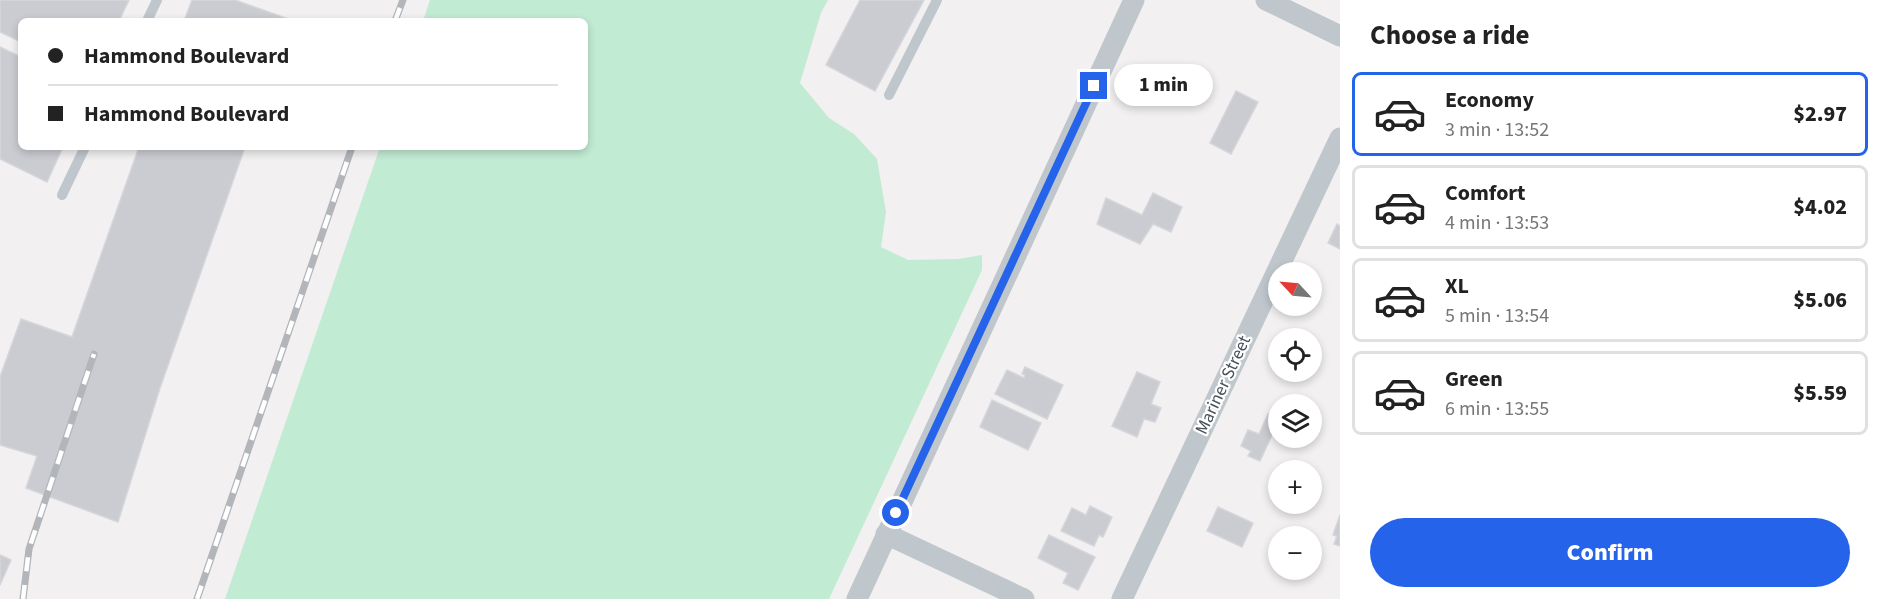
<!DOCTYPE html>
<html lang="en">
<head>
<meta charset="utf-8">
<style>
	body { margin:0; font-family:"Source Sans 3",sans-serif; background:#f2f2f2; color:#222; height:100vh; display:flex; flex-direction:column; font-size:22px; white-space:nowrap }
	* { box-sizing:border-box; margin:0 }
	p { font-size:20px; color:#767676 }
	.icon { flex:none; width:33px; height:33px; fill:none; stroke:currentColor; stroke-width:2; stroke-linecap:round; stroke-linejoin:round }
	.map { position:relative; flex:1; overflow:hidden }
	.sheet { display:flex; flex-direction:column; background:#fff; width:540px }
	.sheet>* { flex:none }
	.banner { position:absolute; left:18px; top:18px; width:570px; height:132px; border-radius:9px; box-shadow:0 3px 9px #0003; display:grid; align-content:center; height:132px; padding:0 30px; background:#fff }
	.needle { width:39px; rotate:296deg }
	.controls { position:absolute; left:1268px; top:262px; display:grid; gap:12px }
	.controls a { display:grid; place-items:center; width:54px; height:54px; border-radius:50%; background:#fff; box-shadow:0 3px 9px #0003; font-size:30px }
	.end { position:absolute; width:27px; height:27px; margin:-14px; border:8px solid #2563eb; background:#fff; box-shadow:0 0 0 3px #fff }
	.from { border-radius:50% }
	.bubble { position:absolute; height:42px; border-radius:21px; background:#fff; box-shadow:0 3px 9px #0003; font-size:20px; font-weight:800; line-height:42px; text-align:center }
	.banner b { display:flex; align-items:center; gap:21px; height:57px; font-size:22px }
	.banner b+b { border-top:2px solid #e0e0e0 }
	.banner i { width:15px; height:15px; background:#222 }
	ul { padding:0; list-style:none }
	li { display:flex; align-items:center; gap:18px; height:84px; margin:0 12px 9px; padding:0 18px; border:3px solid #e0e0e0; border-radius:9px }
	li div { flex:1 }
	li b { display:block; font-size:22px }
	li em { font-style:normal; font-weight:800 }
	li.active { border-color:#2563eb }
	li>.icon { width:54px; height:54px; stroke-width:1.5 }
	h2 { padding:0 30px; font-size:27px; line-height:72px }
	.button { display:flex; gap:12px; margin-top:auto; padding:12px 30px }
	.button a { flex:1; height:69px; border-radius:36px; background:#2563eb; color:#fff; font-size:24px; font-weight:800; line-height:69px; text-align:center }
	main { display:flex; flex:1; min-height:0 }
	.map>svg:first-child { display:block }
</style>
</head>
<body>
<main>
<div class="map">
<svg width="1340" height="599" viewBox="0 0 1340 599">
	<rect width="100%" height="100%" fill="#f2f0f0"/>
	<polygon fill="#c2ebd3" points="430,0 828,0 821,13 800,83 829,118 854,134 877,159 886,212 881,247 908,260 958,259 982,255 982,270 829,599 225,599 380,147 585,147 585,21 423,21"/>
	<g fill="#caccd2" stroke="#d4d6da" stroke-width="1.5">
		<polygon points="0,0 129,0 119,21 21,21 21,42 0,32"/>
		<polygon points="192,0 235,0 291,20 184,21"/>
		<polygon points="860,0 924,0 875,91 826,65"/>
		<polygon points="0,47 21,57 21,147 63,147 47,182 0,159"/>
		<polygon points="1236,91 1258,102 1231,154 1210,143"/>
		<polygon points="139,147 245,147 160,388 118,522 26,488 37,456 0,445 0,377 21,319 72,337"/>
		<polygon points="1153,193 1182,207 1171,232 1153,224 1140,244 1097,224 1106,198 1142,215"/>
		<polygon points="1337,224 1340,226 1340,249 1328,243"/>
		<polygon points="1025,367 1063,385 1047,419 995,394 1007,370 1024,378 1025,375 1022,374"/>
		<polygon points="1137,372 1160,382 1151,404 1161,408 1155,422 1144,419 1137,437 1112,426"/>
		<polygon points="992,400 1041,423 1028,450 980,427"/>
		<polygon points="1268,414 1278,419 1278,422 1260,461 1248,456 1251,451 1241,446 1248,430 1259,434"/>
		<polygon points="1090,506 1112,517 1103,537 1099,535 1094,546 1061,531 1072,508 1086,515"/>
		<polygon points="1218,507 1253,523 1242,547 1207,531"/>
		<polygon points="1340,515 1340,546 1334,544 1337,536 1333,535"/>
		<polygon points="1049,535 1095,557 1078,590 1063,583 1068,573 1038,558"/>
		<polygon points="0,555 11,560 0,585"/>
	</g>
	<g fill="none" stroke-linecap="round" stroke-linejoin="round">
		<g stroke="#bfc7cd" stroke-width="10">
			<polyline points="147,21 157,0"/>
			<polyline points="889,95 937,0"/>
			<polyline points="62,195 85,147"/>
		</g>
		<g stroke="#bfc7cd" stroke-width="21">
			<polyline points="1266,0 1340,36"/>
			<polyline points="886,534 1024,599"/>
			<polyline points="857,599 1134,0"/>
			<polyline points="1122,599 1340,138"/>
		</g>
		<defs>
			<g id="rail">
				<polyline points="395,21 403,0"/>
				<polyline points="23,599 29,549 94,354"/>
				<polyline points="197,599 352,147"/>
			</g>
		</defs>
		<use href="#rail" stroke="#b2b5b9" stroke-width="7"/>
		<use href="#rail" stroke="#fff" stroke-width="4.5" stroke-dasharray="14" stroke-linecap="butt"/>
	</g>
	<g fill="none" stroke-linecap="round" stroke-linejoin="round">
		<polyline stroke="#2563eb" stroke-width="8" points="896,513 1094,86"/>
	</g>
	<g text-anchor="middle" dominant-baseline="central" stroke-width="4.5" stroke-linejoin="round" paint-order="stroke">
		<g font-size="18" fill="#49525b" stroke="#fff">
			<text transform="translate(1223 385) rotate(-65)">Mariner Street</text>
		</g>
	</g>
</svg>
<div class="controls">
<a><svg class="needle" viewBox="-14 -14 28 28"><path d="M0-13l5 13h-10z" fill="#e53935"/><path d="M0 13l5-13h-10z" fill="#767676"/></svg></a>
<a><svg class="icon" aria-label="locate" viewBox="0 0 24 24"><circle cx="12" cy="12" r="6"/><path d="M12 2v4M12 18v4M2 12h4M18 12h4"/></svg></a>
<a><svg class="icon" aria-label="layers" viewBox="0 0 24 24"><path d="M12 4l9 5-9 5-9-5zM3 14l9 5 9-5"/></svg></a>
<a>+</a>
<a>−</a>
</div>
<i class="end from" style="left:896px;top:513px"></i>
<i class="end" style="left:1094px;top:86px"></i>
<div class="bubble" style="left:1114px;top:64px;width:99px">1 min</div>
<div class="banner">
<b><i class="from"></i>Hammond Boulevard</b>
<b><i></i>Hammond Boulevard</b>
</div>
</div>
<section class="sheet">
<h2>Choose a ride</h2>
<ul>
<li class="active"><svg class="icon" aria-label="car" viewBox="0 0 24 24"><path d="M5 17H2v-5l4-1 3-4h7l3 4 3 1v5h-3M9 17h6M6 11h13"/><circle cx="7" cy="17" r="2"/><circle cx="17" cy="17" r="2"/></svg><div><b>Economy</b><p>3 min · 13:52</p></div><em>$2.97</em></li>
<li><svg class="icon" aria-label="car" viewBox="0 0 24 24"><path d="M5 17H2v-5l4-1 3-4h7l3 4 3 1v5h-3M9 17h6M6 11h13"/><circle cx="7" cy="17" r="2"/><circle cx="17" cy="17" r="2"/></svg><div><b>Comfort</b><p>4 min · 13:53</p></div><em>$4.02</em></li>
<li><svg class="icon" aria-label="car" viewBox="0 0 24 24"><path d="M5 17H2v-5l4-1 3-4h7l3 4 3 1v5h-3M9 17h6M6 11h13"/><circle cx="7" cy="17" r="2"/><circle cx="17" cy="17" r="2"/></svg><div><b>XL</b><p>5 min · 13:54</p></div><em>$5.06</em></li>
<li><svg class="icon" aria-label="car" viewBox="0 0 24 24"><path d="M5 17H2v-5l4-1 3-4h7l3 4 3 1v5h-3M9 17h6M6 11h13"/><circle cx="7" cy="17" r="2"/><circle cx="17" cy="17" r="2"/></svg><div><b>Green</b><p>6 min · 13:55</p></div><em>$5.59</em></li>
</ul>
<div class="button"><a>Confirm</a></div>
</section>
</main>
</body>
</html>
